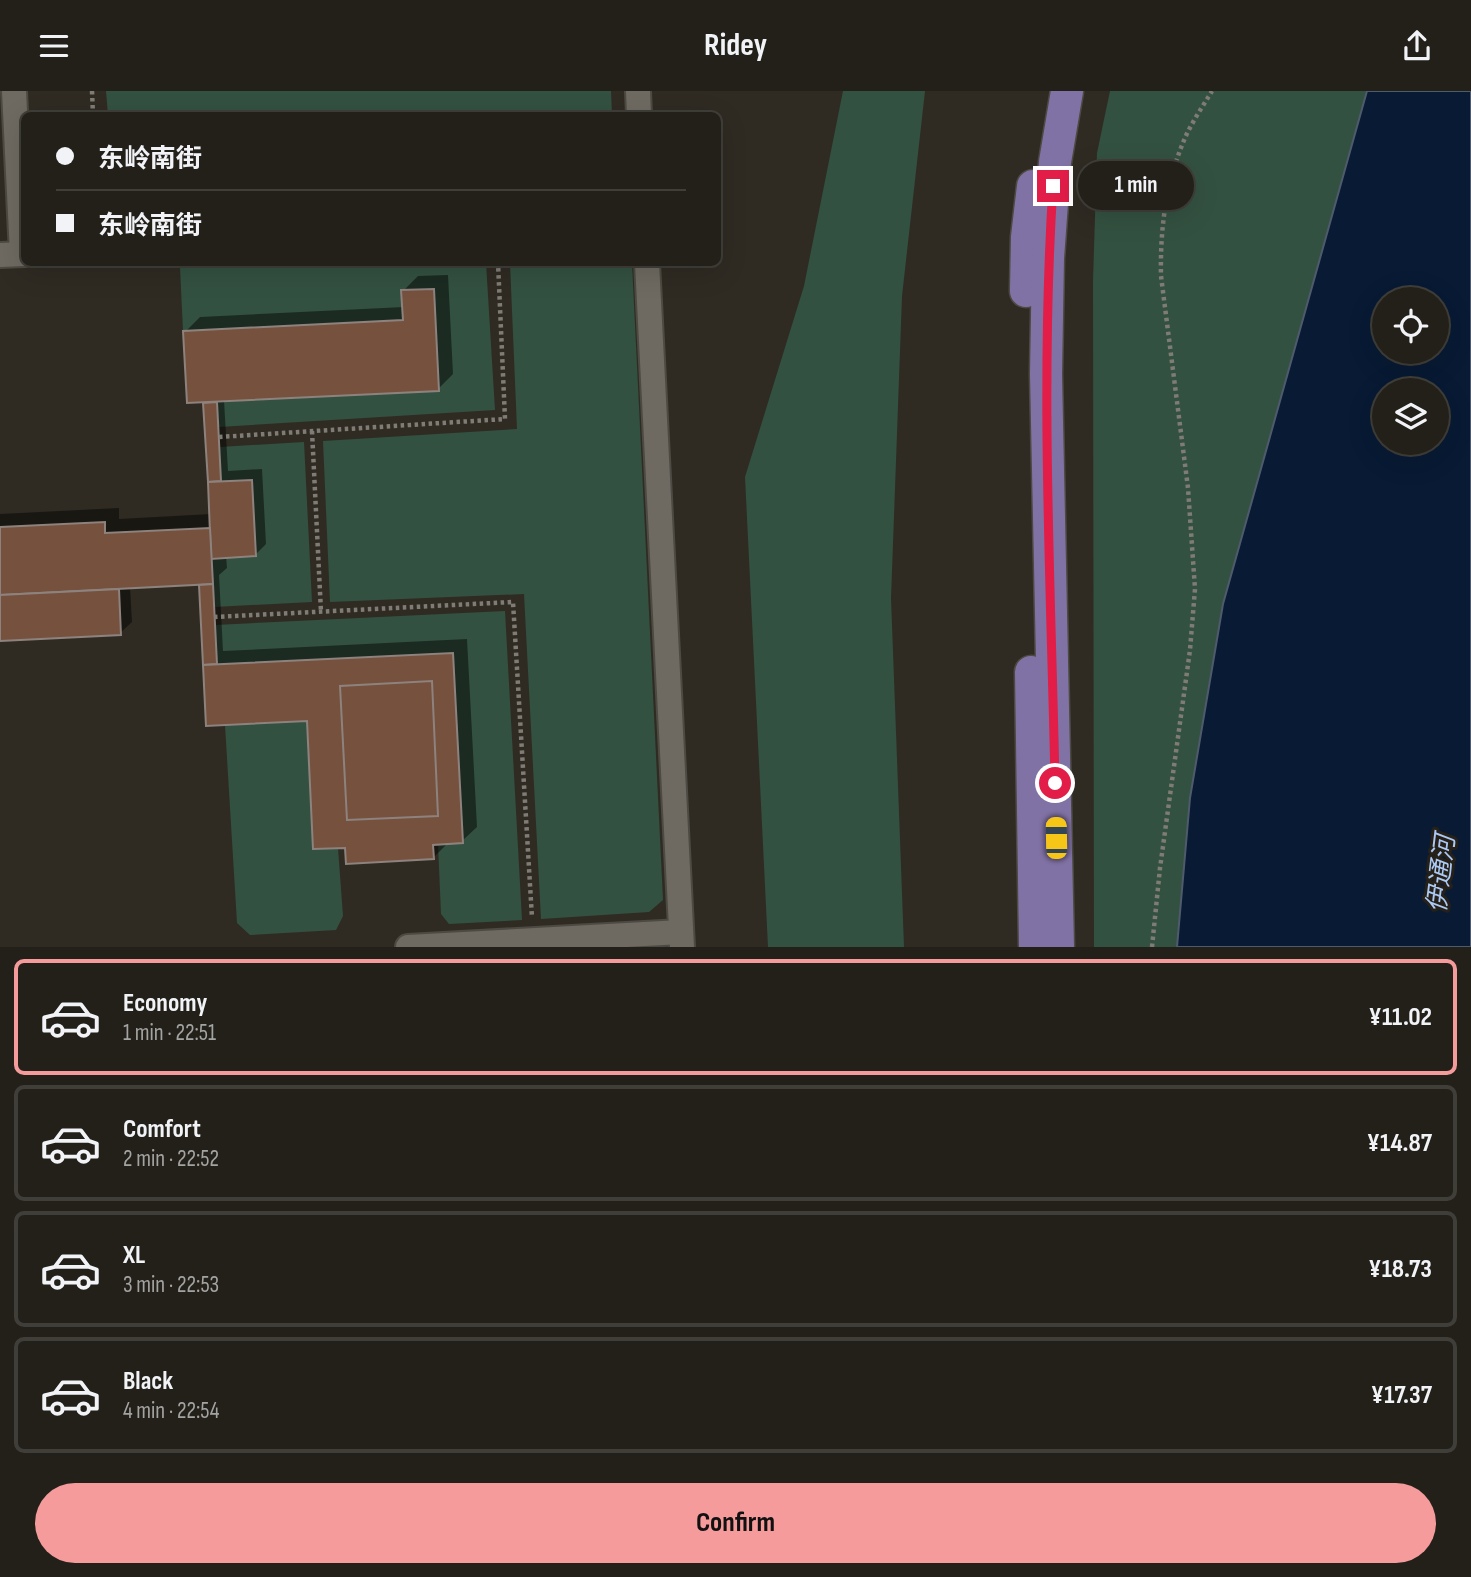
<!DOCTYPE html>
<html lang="en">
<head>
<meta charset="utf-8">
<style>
	body { margin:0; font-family:"Sofia Sans Condensed","Noto Sans SC",sans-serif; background:#2b2823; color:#f1f3f6; height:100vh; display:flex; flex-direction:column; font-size:26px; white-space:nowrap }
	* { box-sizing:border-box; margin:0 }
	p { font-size:23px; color:#a3a3a2 }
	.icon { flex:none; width:38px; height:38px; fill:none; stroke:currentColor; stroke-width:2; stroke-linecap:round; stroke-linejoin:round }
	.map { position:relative; height:856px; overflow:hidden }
	.panel { display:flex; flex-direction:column; background:#23201a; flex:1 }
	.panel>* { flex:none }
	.top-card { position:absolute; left:21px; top:21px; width:700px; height:154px; border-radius:10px; box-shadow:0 7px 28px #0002,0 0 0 2px #403e39; display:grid; align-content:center; height:154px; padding:0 35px; background:#23201a }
	.buttons { position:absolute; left:1372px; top:196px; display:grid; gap:14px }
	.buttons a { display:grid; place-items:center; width:77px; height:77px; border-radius:50%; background:#23201a; box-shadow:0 7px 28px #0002,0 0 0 2px #403e39; font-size:35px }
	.end { position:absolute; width:32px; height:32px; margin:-16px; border:9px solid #e11d48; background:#fff; box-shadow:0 0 0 4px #fff }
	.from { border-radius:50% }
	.bubble { position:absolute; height:49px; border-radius:24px; background:#23201a; box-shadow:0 7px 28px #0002,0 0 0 2px #403e39; font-size:23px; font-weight:700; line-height:49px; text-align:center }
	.car { position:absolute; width:21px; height:42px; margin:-21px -10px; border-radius:9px; box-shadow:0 0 5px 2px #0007; background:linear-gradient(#f5c518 24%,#345 0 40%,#f5c518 0 76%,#345 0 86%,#f5c518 0) }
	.top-card b { display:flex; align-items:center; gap:24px; height:66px; font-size:26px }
	.top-card b+b { border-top:2px solid #403e39 }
	.top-card i { width:18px; height:18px; background:#f1f3f6 }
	ul { padding:12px 0 0; list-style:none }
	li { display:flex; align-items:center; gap:21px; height:116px; margin:0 14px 10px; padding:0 21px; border:4px solid #403e39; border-radius:10px }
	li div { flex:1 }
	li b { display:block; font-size:26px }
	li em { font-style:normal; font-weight:700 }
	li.current { border-color:#f59b9c }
	li>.icon { width:63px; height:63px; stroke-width:1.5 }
	.action { display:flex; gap:14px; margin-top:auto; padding:14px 35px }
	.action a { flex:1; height:80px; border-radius:42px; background:#f59b9c; color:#111; font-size:28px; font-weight:700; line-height:80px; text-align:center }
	header { display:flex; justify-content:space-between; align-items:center; height:91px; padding:0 35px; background:#23201a; font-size:32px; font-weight:700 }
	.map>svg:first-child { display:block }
</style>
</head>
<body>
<header><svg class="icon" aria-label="menu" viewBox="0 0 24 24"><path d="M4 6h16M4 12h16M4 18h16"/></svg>Ridey<svg class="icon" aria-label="share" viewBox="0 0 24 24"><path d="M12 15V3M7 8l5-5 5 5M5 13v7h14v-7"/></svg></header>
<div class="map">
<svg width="1471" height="856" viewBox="0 0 1471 856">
	<rect width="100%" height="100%" fill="#2f2b23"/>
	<g fill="#335140">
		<polygon points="106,0 611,0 612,24 108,24"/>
		<polygon points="843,0 925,0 902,205 891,507 904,856 768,856 745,386 804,195"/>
		<polygon points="1110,0 1367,0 1223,513 1190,707 1177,856 1094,856 1093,190 1097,62"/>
		<polygon points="259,172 486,172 495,319 219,336 217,311 439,300 434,198 401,199 403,229 183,240 180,176"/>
		<polygon points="510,172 632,172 663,809 649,821 541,828 524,503 330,511 323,350 517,338"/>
		<polygon points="304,351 312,511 214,516 211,468 256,465 252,389 221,390 220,356"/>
		<polygon points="505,520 522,829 449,833 441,823 438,753 463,752 453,562 217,573 215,534"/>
		<polygon points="307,630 313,758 338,757 343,825 336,839 250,844 237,832 225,634"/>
	</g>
	<path fill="#081a34" stroke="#4f5b6c" stroke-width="2" fill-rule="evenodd" d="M 1367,0 L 1471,0 L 1471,856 L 1177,856 L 1190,707 L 1223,513 ZM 1384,208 L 1437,208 L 1437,261 L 1384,261 ZM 1384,299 L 1437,299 L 1437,352 L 1384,352 Z"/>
	<polygon fill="#0007" points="448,184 453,283 438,298 224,309 228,380 262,378 266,453 255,464 226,465 227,477 219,484 223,560 467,548 477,736 462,750 449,751 433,767 347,755 308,628 208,633 201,495 204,492 130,496 132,531 120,542 0,548 0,423 119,417 119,428 211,423 205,310 185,241 200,226 404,216 403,200 418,185"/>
	<g fill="#75513e" stroke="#8d827d" stroke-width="2">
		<polygon points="434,198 439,300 187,312 183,240 403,229 401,199"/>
		<polygon points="217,311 221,390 208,391 203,312"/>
		<polygon points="252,389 256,465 211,468 208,391"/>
		<polygon points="105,431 105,442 210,437 213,493 0,504 0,436"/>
		<polygon points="213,493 217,573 203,574 199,494"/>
		<polygon points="119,498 121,544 0,550 0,504"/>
		<polygon points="453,562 463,752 433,754 434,768 346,773 345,757 313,758 307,630 206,635 203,574"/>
		<polygon points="432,590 438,725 347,729 340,595"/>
	</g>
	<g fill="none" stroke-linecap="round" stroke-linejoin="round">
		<defs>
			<g id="minor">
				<polyline points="14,0 22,163"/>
				<polyline points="638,0 639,24"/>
				<polyline points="0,164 24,163"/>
				<polyline points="647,172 682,856"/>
				<polyline points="408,856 681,841"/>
			</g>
			<g id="major">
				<polyline points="1026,200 1027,146 1033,95"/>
				<polyline points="1031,581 1035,856"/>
				<polyline points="1058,856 1046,283 1048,167 1055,71 1067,0"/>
			</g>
		</defs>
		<use href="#minor" stroke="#4c4a42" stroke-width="28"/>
		<use href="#major" stroke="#4c4a42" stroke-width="35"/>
		<g stroke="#7f7c75" stroke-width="4.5" stroke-dasharray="3.5 3.5" stroke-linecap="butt">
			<polyline points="92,0 93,24"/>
			<polyline points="312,340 321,521"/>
			<polyline points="219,346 505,328 498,172"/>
			<polyline points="214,526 513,511 532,827"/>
			<path d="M 1152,856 L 1160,777 L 1190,559 L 1195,498 L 1188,397 L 1161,185 C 1160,137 1166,91 1185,47 C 1192,31 1203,15 1212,0"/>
		</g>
		<use href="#minor" stroke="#6e6a61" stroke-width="24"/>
		<use href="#major" stroke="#8172a5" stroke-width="32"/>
	</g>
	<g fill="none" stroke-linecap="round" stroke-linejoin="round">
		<path stroke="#e11d48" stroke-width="9" d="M 1053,95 C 1040,294 1051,493 1055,692"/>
	</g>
	<g text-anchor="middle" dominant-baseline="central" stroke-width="6" stroke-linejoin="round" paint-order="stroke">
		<g font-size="26" font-style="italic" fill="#adcaf6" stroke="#252119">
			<text transform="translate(1442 783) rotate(-83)">伊通河</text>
		</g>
	</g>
</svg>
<div class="buttons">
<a><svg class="icon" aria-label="locate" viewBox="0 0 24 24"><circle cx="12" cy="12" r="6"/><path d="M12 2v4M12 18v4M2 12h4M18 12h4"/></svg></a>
<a><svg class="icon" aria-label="layers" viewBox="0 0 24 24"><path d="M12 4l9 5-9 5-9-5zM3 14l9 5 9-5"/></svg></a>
</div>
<i class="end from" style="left:1055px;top:692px"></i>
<i class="end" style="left:1053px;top:95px"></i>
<div class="bubble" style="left:1078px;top:70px;width:116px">1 min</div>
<i class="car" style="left:1056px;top:747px;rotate:359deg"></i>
<div class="top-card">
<b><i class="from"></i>东岭南街</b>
<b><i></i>东岭南街</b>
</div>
</div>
<section class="panel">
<ul>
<li class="current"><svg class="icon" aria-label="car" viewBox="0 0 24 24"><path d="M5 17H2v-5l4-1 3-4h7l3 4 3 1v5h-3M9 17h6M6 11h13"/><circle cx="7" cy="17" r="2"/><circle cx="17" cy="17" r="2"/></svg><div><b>Economy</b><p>1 min · 22:51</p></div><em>¥11.02</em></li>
<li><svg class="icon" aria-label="car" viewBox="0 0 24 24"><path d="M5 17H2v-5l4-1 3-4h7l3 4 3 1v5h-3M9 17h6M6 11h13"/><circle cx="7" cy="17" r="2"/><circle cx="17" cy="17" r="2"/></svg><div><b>Comfort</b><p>2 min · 22:52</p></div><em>¥14.87</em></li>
<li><svg class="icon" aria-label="car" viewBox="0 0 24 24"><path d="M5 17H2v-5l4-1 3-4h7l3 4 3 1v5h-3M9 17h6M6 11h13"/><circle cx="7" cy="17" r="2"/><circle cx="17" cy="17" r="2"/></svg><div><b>XL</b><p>3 min · 22:53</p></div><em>¥18.73</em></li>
<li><svg class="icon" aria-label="car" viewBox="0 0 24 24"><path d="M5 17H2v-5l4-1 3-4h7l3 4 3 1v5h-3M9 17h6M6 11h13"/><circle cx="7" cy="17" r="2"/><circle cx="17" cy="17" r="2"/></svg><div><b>Black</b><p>4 min · 22:54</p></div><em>¥17.37</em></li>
</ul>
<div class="action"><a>Confirm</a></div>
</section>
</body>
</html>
